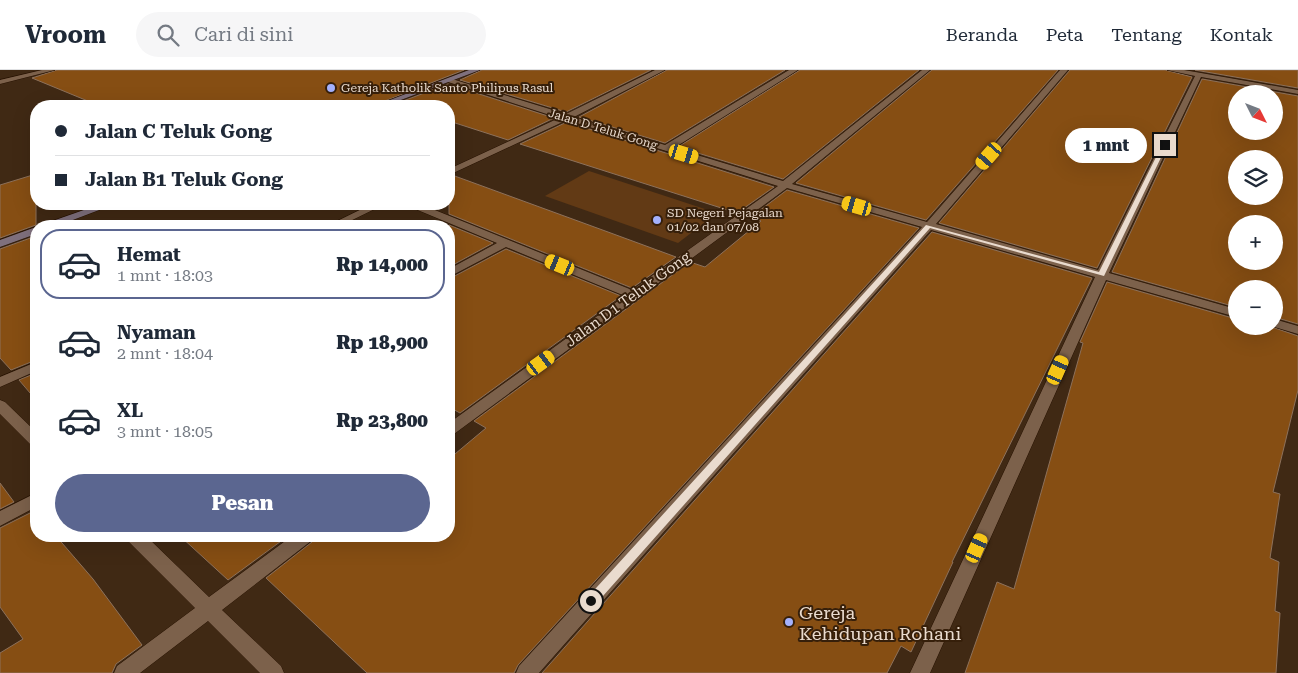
<!DOCTYPE html>
<html lang="id">
<head>
<meta charset="utf-8">
<style>
	body { margin:0; font-family:"Roboto Serif",serif; background:#f6f6f7; color:#1f2937; height:100vh; display:flex; flex-direction:column; font-size:19px; white-space:nowrap }
	* { box-sizing:border-box; margin:0 }
	p { font-size:16px; color:#747a83 }
	.icon { flex:none; width:28px; height:28px; fill:none; stroke:currentColor; stroke-width:2; stroke-linecap:round; stroke-linejoin:round }
	.map { position:relative; flex:1; overflow:hidden }
	.drawer { position:absolute; left:30px; top:150px; width:425px; height:322px; display:flex; flex-direction:column; background:#fff; border-radius:20px; box-shadow:0 5px 20px #0002 }
	.drawer>* { flex:none }
	.top-card { position:absolute; left:30px; top:30px; width:425px; height:110px; border-radius:20px; box-shadow:0 5px 20px #0002; display:grid; align-content:center; height:110px; padding:0 25px; background:#fff }
	.needle { width:32px; rotate:132deg }
	.fabs { position:absolute; left:1228px; top:15px; display:grid; gap:10px }
	.fabs a { display:grid; place-items:center; width:55px; height:55px; border-radius:50%; background:#fff; box-shadow:0 5px 20px #0002; font-size:25px }
	.end { position:absolute; width:22px; height:22px; margin:-11px; border:6px solid #eadbce; background:#111; box-shadow:0 0 0 2px #111 }
	.from { border-radius:50% }
	.bubble { position:absolute; height:35px; border-radius:18px; background:#fff; box-shadow:0 5px 20px #0002; font-size:16px; font-weight:800; line-height:35px; text-align:center }
	.car { position:absolute; width:15px; height:30px; margin:-15px -8px; border-radius:6px; box-shadow:0 0 4px 1px #0007; background:linear-gradient(#f5c518 24%,#345 0 40%,#f5c518 0 76%,#345 0 86%,#f5c518 0) }
	.top-card b { display:flex; align-items:center; gap:18px; height:48px; font-size:19px }
	.top-card b+b { border-top:1px solid #e0e1e3 }
	.top-card i { width:12px; height:12px; background:#1f2937 }
	ul { padding:9px 0 0; list-style:none }
	li { display:flex; align-items:center; gap:15px; height:70px; margin:0 10px 8px; padding:0 15px; border:2px solid transparent; border-radius:20px }
	li div { flex:1 }
	li b { display:block; font-size:19px }
	li em { font-style:normal; font-weight:800 }
	li.active { border-color:#5b6690 }
	li>.icon { width:45px; height:45px; stroke-width:1.5 }
	.primary-button { display:flex; gap:10px; margin-top:auto; padding:10px 25px }
	.primary-button a { flex:1; height:58px; border-radius:30px; background:#5b6690; color:#fff; font-size:20px; font-weight:800; line-height:58px; text-align:center }
	header { display:flex; align-items:center; gap:30px; box-sizing:border-box; height:70px; padding:0 25px; background:#fff; border-bottom:1px solid #e0e1e3 }
	header strong { font-size:24px }
	nav { display:flex; gap:28px; margin-inline-start:auto; font-size:18px }
	.search { width:350px; height:45px; background:#f6f6f7; display:flex; align-items:center; gap:12px; box-sizing:border-box; padding:0 18px; border-radius:28px; color:#747a83; font-size:19px }
	.map>svg:first-child { display:block }
</style>
</head>
<body>
<header>
<strong>Vroom</strong>
<div class="search"><svg class="icon" aria-label="search" viewBox="0 0 24 24"><circle cx="10" cy="10" r="6"/><path d="M15 15l6 6"/></svg>Cari di sini</div>
<nav><a>Beranda</a><a>Peta</a><a>Tentang</a><a>Kontak</a></nav>
</header>
<div class="map">
<svg width="1298" height="603" viewBox="0 0 1298 603">
	<rect width="100%" height="100%" fill="#402914"/>
	<polygon fill="#623a15" points="589,101 717,143 678,173 545,126"/>
	<g fill="#864e13" stroke="#8d715b" fill-rule="evenodd">
		<polygon points="57,0 464,0 372,36 100,36 32,8"/>
		<polygon points="482,0 651,0 566,42 460,10"/>
		<polygon points="667,0 785,0 665,73 579,47"/>
		<polygon points="800,0 919,0 783,109 678,77"/>
		<polygon points="932,0 1058,0 926,150 796,113"/>
		<polygon points="1070,0 1165,0 1192,7 1097,198 939,153"/>
		<polygon points="1195,0 1298,0 1298,18"/>
		<path d="M 1202,9 L 1298,26 L 1298,254 L 1274,247 L 1274,219 L 1236,219 L 1236,237 L 1112,202 ZM 1236,24 L 1274,24 L 1274,61 L 1236,61 ZM 1236,89 L 1274,89 L 1274,126 L 1236,126 ZM 1236,154 L 1274,154 L 1274,191 L 1236,191 Z"/>
		<polygon points="448,14 554,48 508,70 449,51 449,36 390,36"/>
		<polygon points="567,52 774,117 737,143 520,74"/>
		<polygon points="36,104 36,155 0,168 0,115"/>
		<polygon points="452,105 608,162 676,187 632,218 449,144 449,107"/>
		<polygon points="787,120 919,158 518,595 514,603 367,603 266,508 312,472 316,466 449,466 449,389 486,358 474,351 690,192 705,197 761,151 751,147"/>
		<polygon points="449,155 493,173 449,197"/>
		<polygon points="932,162 1092,208 952,492 953,492 911,582 901,576 887,603 542,603"/>
		<polygon points="36,166 36,290 11,300 0,288 0,179"/>
		<polygon points="506,179 621,226 460,343 449,337 449,209"/>
		<polygon points="1107,212 1236,249 1236,256 1269,256 1298,266 1298,320 1273,422 1280,424 1270,488 1279,492 1275,541 1280,543 1276,603 965,603 997,512 1014,519 1083,273 1080,272"/>
		<polygon points="36,303 36,330 19,310"/>
		<polygon points="0,413 14,432 0,439"/>
		<polygon points="36,440 36,466 56,466 93,509 142,575 116,594 112,603 0,603 0,583 23,569 0,537 0,458"/>
		<polygon points="180,466 288,466 228,510"/>
	</g>
	<g fill="none" stroke-linecap="round" stroke-linejoin="round">
		<defs>
			<g id="minor">
				<polygon points="42,0 55,0 0,14 0,10"/>
				<polygon points="655,0 665,0 574,47 665,75 789,0 798,0 674,78 783,111 922,0 930,0 792,114 927,152 1060,0 1068,0 936,154 1098,200 1195,6 1167,0 1184,0 1298,20 1298,24 1201,7 1109,203 1236,239 1236,247 1106,210 930,603 910,603 1095,207 931,160 539,603 516,603 519,596 922,157 787,118 454,364 449,365 449,353 625,226 506,177 449,207 449,199 497,173 408,136 407,134 420,134 632,220 778,116 567,50 449,105 449,99 559,48 445,11 452,9 566,44"/>
				<polygon points="372,134 385,134 340,156 327,156"/>
				<polygon points="1274,249 1298,256 1298,264 1271,256 1274,256"/>
				<polygon points="36,292 36,301 0,317 0,307"/>
				<polygon points="0,330 5,332 36,362 36,376 31,375 0,344"/>
				<polygon points="36,423 36,437 0,456 0,441"/>
				<polygon points="125,466 146,466 209,527 292,466 314,466 311,471 222,540 281,596 284,603 260,603 208,551 140,603 114,603 117,596 195,538 128,471"/>
			</g>
			<g id="secondary">
				<polygon points="469,0 480,0 385,36 374,36"/>
				<polygon points="101,134 115,134 57,156 43,156 44,154"/>
				<polygon points="36,157 36,164 0,177 0,170"/>
			</g>
		</defs>
		<use href="#minor" stroke="#261100" stroke-width="1"/>
		<use href="#secondary" stroke="#261100" stroke-width="1"/>
		<use href="#minor" fill="#7c614b" fill-rule="evenodd"/>
		<use href="#secondary" fill="#7f707d" fill-rule="evenodd"/>
	</g>
	<polygon fill="#eadbce" points="1165,73 1167,75 1104,206 930,158 595,535 587,535 585,531 587,528 926,155 1099,202 1162,75"/>
	<g fill="#a4b1fc" stroke="#361f0a" stroke-width="2">
		<circle cx="331" cy="18" r="5"/>
		<circle cx="657" cy="150" r="5"/>
		<circle cx="789" cy="552" r="5"/>
	</g>
	<g text-anchor="middle" dominant-baseline="central" stroke-width="4" stroke-linejoin="round" paint-order="stroke">
		<g font-size="12" fill="#eadbce" stroke="#361f0a" text-anchor="start">
			<text x="341" y="18">Gereja Katholik Santo Philipus Rasul</text>
			<text x="667" y="143">SD Negeri Pejagalan<tspan x="667" dy="14">01/02 dan 07/08</tspan></text>
		</g>
		<g font-size="12" fill="#eadbce" stroke="#361f0a">
			<text transform="translate(603 59) rotate(17)">Jalan D Teluk Gong</text>
		</g>
		<g font-size="15" fill="#eadbce" stroke="#361f0a">
			<text transform="translate(628 229) rotate(-36)">Jalan D1 Teluk Gong</text>
		</g>
		<g font-size="18" fill="#eadbce" stroke="#361f0a" text-anchor="start">
			<text x="799" y="542">Gereja<tspan x="799" dy="21">Kehidupan Rohani</tspan></text>
		</g>
	</g>
</svg>
<div class="fabs">
<a><svg class="needle" viewBox="-14 -14 28 28"><path d="M0-13l5 13h-10z" fill="#e53935"/><path d="M0 13l5-13h-10z" fill="#747a83"/></svg></a>
<a><svg class="icon" aria-label="layers" viewBox="0 0 24 24"><path d="M12 4l9 5-9 5-9-5zM3 14l9 5 9-5"/></svg></a>
<a>+</a>
<a>−</a>
</div>
<i class="end from" style="left:591px;top:531px"></i>
<i class="end" style="left:1165px;top:75px"></i>
<div class="bubble" style="left:1065px;top:58px;width:82px">1 mnt</div>
<i class="car" style="left:684px;top:84px;rotate:107deg"></i>
<i class="car" style="left:989px;top:86px;rotate:221deg"></i>
<i class="car" style="left:857px;top:136px;rotate:286deg"></i>
<i class="car" style="left:560px;top:195px;rotate:292deg"></i>
<i class="car" style="left:541px;top:293px;rotate:54deg"></i>
<i class="car" style="left:1058px;top:300px;rotate:24deg"></i>
<i class="car" style="left:977px;top:478px;rotate:24deg"></i>
<div class="top-card">
<b><i class="from"></i>Jalan C Teluk Gong</b>
<b><i></i>Jalan B1 Teluk Gong</b>
</div>
<section class="drawer">
<ul>
<li class="active"><svg class="icon" aria-label="car" viewBox="0 0 24 24"><path d="M5 17H2v-5l4-1 3-4h7l3 4 3 1v5h-3M9 17h6M6 11h13"/><circle cx="7" cy="17" r="2"/><circle cx="17" cy="17" r="2"/></svg><div><b>Hemat</b><p>1 mnt · 18:03</p></div><em>Rp 14,000</em></li>
<li><svg class="icon" aria-label="car" viewBox="0 0 24 24"><path d="M5 17H2v-5l4-1 3-4h7l3 4 3 1v5h-3M9 17h6M6 11h13"/><circle cx="7" cy="17" r="2"/><circle cx="17" cy="17" r="2"/></svg><div><b>Nyaman</b><p>2 mnt · 18:04</p></div><em>Rp 18,900</em></li>
<li><svg class="icon" aria-label="car" viewBox="0 0 24 24"><path d="M5 17H2v-5l4-1 3-4h7l3 4 3 1v5h-3M9 17h6M6 11h13"/><circle cx="7" cy="17" r="2"/><circle cx="17" cy="17" r="2"/></svg><div><b>XL</b><p>3 mnt · 18:05</p></div><em>Rp 23,800</em></li>
</ul>
<div class="primary-button"><a>Pesan</a></div>
</section>
</div>
</body>
</html>
